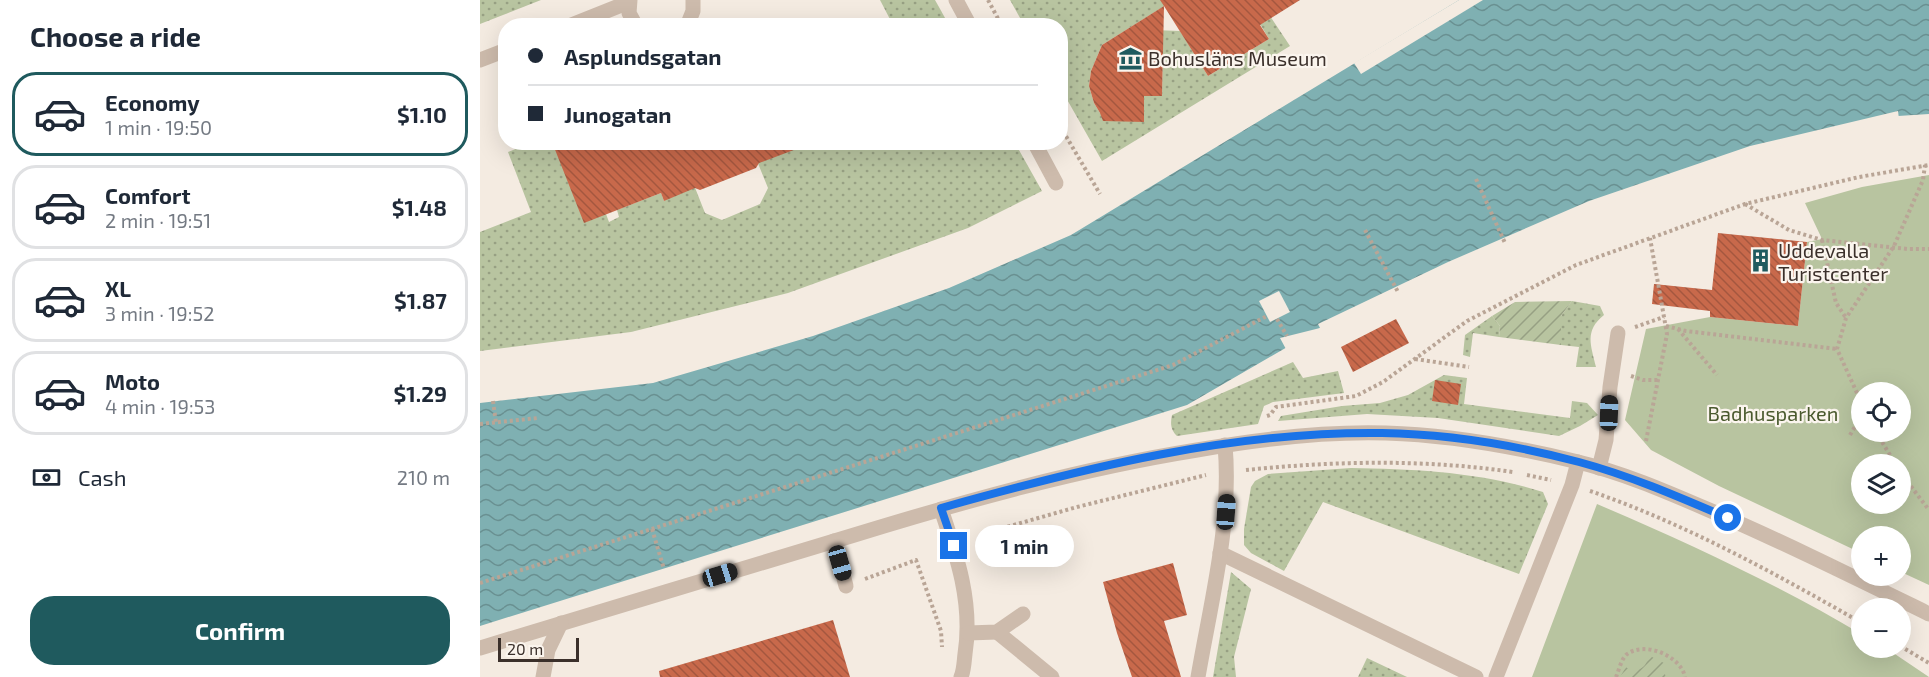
<!DOCTYPE html>
<html lang="en">
<head>
<meta charset="utf-8">
<style>
	body { margin:0; font-family:"Exo 2",sans-serif; background:#f6f6f7; color:#1f2937; height:100vh; display:flex; flex-direction:column; font-size:22px; white-space:nowrap }
	* { box-sizing:border-box; margin:0 }
	p { font-size:20px; color:#747a83 }
	.icon { flex:none; width:33px; height:33px; fill:none; stroke:currentColor; stroke-width:2; stroke-linecap:round; stroke-linejoin:round }
	.map { position:relative; flex:1; overflow:hidden }
	.sheet { display:flex; flex-direction:column; background:#fff; width:480px }
	.sheet>* { flex:none }
	.top-card { position:absolute; left:18px; top:18px; width:570px; height:132px; border-radius:24px; box-shadow:0 6px 24px #0002; display:grid; align-content:center; height:132px; padding:0 30px; background:#fff }
	.tools { position:absolute; left:1371px; top:382px; display:grid; gap:12px }
	.tools a { display:grid; place-items:center; width:60px; height:60px; border-radius:50%; background:#fff; box-shadow:0 6px 24px #0002; font-size:30px }
	.scale { position:absolute; left:18px; bottom:15px; width:81px; box-sizing:border-box; padding-left:6px; border:3px solid #3b302b; border-top:0; font-size:16px; line-height:21px; white-space:nowrap; color:#3b302b; -webkit-text-stroke:4px #fbf5ee; paint-order:stroke }
	.end { position:absolute; width:27px; height:27px; margin:-14px; border:8px solid #1a73e8; background:#fff; box-shadow:0 0 0 3px #fff }
	.from { border-radius:50% }
	.bubble { position:absolute; height:42px; border-radius:21px; background:#fff; box-shadow:0 6px 24px #0002; font-size:20px; font-weight:700; line-height:42px; text-align:center }
	.car { position:absolute; width:18px; height:36px; margin:-18px -9px; border-radius:8px; box-shadow:0 0 4px 2px #0007; background:linear-gradient(#222 24%,#8ab4d8 0 40%,#222 0 76%,#8ab4d8 0 86%,#222 0) }
	.top-card b { display:flex; align-items:center; gap:21px; height:57px; font-size:22px }
	.top-card b+b { border-top:2px solid #e0e1e3 }
	.top-card i { width:15px; height:15px; background:#1f2937 }
	ul { padding:0; list-style:none }
	li { display:flex; align-items:center; gap:18px; height:84px; margin:0 12px 9px; padding:0 18px; border:3px solid #e0e1e3; border-radius:24px }
	li div { flex:1 }
	li b { display:block; font-size:22px }
	li em { font-style:normal; font-weight:700 }
	li.current { border-color:#1f5a5e }
	li>.icon { width:54px; height:54px; stroke-width:1.5 }
	h2 { padding:0 30px; font-size:27px; line-height:72px }
	.pay { display:flex; align-items:center; gap:15px; height:66px; padding:0 30px; font-size:22px }
	.pay p { margin-inline-start:auto }
	.action { display:flex; gap:12px; margin-top:auto; padding:12px 30px }
	.action a { flex:1; height:69px; border-radius:24px; background:#1f5a5e; color:#fff; font-size:24px; font-weight:700; line-height:69px; text-align:center }
	main { display:flex; flex:1; min-height:0 }
	.map>svg:first-child { display:block }
</style>
</head>
<body>
<main>
<section class="sheet">
<h2>Choose a ride</h2>
<ul>
<li class="current"><svg class="icon" aria-label="car" viewBox="0 0 24 24"><path d="M5 17H2v-5l4-1 3-4h7l3 4 3 1v5h-3M9 17h6M6 11h13"/><circle cx="7" cy="17" r="2"/><circle cx="17" cy="17" r="2"/></svg><div><b>Economy</b><p>1 min · 19:50</p></div><em>$1.10</em></li>
<li><svg class="icon" aria-label="car" viewBox="0 0 24 24"><path d="M5 17H2v-5l4-1 3-4h7l3 4 3 1v5h-3M9 17h6M6 11h13"/><circle cx="7" cy="17" r="2"/><circle cx="17" cy="17" r="2"/></svg><div><b>Comfort</b><p>2 min · 19:51</p></div><em>$1.48</em></li>
<li><svg class="icon" aria-label="car" viewBox="0 0 24 24"><path d="M5 17H2v-5l4-1 3-4h7l3 4 3 1v5h-3M9 17h6M6 11h13"/><circle cx="7" cy="17" r="2"/><circle cx="17" cy="17" r="2"/></svg><div><b>XL</b><p>3 min · 19:52</p></div><em>$1.87</em></li>
<li><svg class="icon" aria-label="car" viewBox="0 0 24 24"><path d="M5 17H2v-5l4-1 3-4h7l3 4 3 1v5h-3M9 17h6M6 11h13"/><circle cx="7" cy="17" r="2"/><circle cx="17" cy="17" r="2"/></svg><div><b>Moto</b><p>4 min · 19:53</p></div><em>$1.29</em></li>
</ul>
<div class="pay"><svg class="icon" aria-label="cash" viewBox="0 0 24 24"><path d="M3 7h18v10H3z"/><circle cx="12" cy="12" r="2"/></svg>Cash<p>210 m</p></div>
<div class="action"><a>Confirm</a></div>
</section>
<div class="map">
<svg width="1449" height="677" viewBox="0 0 1449 677">
	<defs>
		<pattern id="grass-dots" width="8" height="8" patternUnits="userSpaceOnUse" patternTransform="scale(1.5)"><rect width="8" height="8" fill="#b8c4a0"/><path d="M2 2h.1M6 6h.1" fill="none" stroke="#97a083" stroke-width="1.8" stroke-linecap="round"/></pattern>
		<pattern id="garden-furrows" width="10" height="10" patternUnits="userSpaceOnUse" patternTransform="scale(1.5)"><rect width="10" height="10" fill="#b8c4a0"/><path d="M-1 1l2-2M0 10L10 0M9 11l2-2" fill="none" stroke="#97a083"/></pattern>
		<pattern id="water-waves" width="16" height="10" patternUnits="userSpaceOnUse" patternTransform="scale(1.5)"><rect width="16" height="10" fill="#7fb0b2"/><path d="M0 5q4-4 8 0t8 0" fill="none" stroke="#699091"/></pattern>
		<pattern id="building-back-hatch" width="6" height="6" patternUnits="userSpaceOnUse" patternTransform="scale(1.5)"><rect width="6" height="6" fill="#c8694b"/><path d="M-1 5l2 2M0 0l6 6M5-1l2 2" fill="none" stroke="#a4573f"/></pattern>
	</defs>
	<rect width="100%" height="100%" fill="#f4ebe1"/>
	<g fill="url(#grass-dots)">
		<polygon points="0,0 61,0 0,24"/>
		<polygon points="400,0 455,0 469,25 413,25"/>
		<polygon points="530,0 694,0 622,45 611,71 609,86 614,103 620,113 663,122 664,96 682,96 683,44 674,30 700,31 728,76 789,39 777,19 788,13 810,46 622,161 581,89 580,26 544,25"/>
		<polygon points="51,143 72,143 126,214 129,222 139,217 137,210 181,193 184,201 212,180 225,213 242,220 280,204 288,188 275,156 308,143 535,143 562,191 488,228 308,293 151,332 0,351 0,232 51,212 28,152"/>
		<path d="M 1092,301 L 1120,306 L 1124,315 C 1104,331 1111,345 1116,367 L 1096,367 L 1099,347 L 1081,345 L 1081,316 Z"/>
		<polygon points="1012,316 1020,326 1019,337 993,333 990,357 983,355 985,335"/>
		<path d="M 813,362 L 823,378 L 858,371 L 864,393 L 793,402 L 784,406 L 778,424 L 697,436 C 691,430 690,424 692,415 Z"/>
		<polygon points="964,375 987,378 984,404 1090,418 1092,401 1107,403 1118,415 1100,426 1079,436 958,418 887,414 798,421 801,416 862,406 900,403 928,395"/>
		<path d="M 871,468 C 935,469 1000,472 1063,492 L 1068,504 L 1039,574 L 843,502 L 804,571 L 771,553 L 764,545 L 764,529 L 771,487 L 775,481 L 788,474 Z"/>
		<polygon points="751,572 771,589 754,657 756,677 733,677"/>
		<polygon points="887,658 927,677 878,677"/>
	</g>
	<g fill="#b8c4a0" fill-rule="evenodd">
		<path d="M 1449,175 L 1449,585 L 1421,572 L 1420,537 L 1382,537 L 1381,553 L 1239,486 L 1171,450 L 1145,420 L 1166,329 L 1230,317 L 1318,326 L 1327,242 L 1342,239 L 1325,203 L 1382,187 ZM 1382,393 L 1420,393 L 1420,432 L 1382,432 ZM 1382,465 L 1420,465 L 1420,504 L 1382,504 Z"/>
		<path d="M 1117,504 C 1208,543 1297,584 1381,634 L 1382,648 L 1406,648 L 1449,677 L 1052,677 Z"/>
	</g>
	<g fill="url(#garden-furrows)">
		<polygon points="1092,301 1081,316 1081,345 1019,337 1020,326 1012,316 1035,302"/>
		<path d="M 1165,657 L 1172,657 L 1184,663 L 1183,669 L 1186,677 L 1140,677 L 1146,667 C 1153,673 1164,670 1167,661 Z"/>
	</g>
	<polygon fill="url(#water-waves)" points="979,0 1449,0 1449,114 1418,116 1273,150 1113,205 840,328 707,405 0,626 0,403 173,383 333,336 469,288 591,235"/>
	<g fill="#f4ebe1">
		<polygon points="979,0 1003,0 881,74 874,63"/>
		<polygon points="1418,111 1419,119 1274,153 1114,208 971,270 842,331 807,351 800,338 840,328 838,324 968,262 1109,201 1270,146"/>
		<polygon points="799,291 810,312 790,322 779,301"/>
	</g>
	<g fill="url(#building-back-hatch)">
		<polygon points="680,0 820,0 780,25 789,39 728,76 684,6 682,96 664,96 664,122 623,121 620,113 614,103 609,86 611,71 622,45 684,6"/>
		<polygon points="72,142 326,142 327,145 279,163 276,168 220,190 215,188 184,201 181,193 104,223"/>
		<polygon points="1238,233 1327,242 1318,326 1230,317 1230,311 1172,304 1174,284 1232,290"/>
		<polygon points="916,319 929,343 873,372 861,347"/>
		<polygon points="955,380 981,384 978,405 952,401"/>
		<polygon points="693,563 707,615 684,621 701,677 652,677 637,633 623,582"/>
		<polygon points="353,620 370,677 180,677 179,671"/>
	</g>
	<g fill="none" stroke-linecap="round" stroke-linejoin="round">
		<g stroke="#b9a596" stroke-width="4" stroke-dasharray="3 3" stroke-linecap="butt">
			<polyline points="508,0 522,26"/>
			<polyline points="580,126 620,194"/>
			<polyline points="996,179 1025,243"/>
			<polyline points="1265,204 1309,230 1342,240 1428,249 1449,249"/>
			<polyline points="885,230 918,292"/>
			<polyline points="1342,240 1356,303 1366,318"/>
			<polyline points="797,319 807,336"/>
			<polyline points="1186,326 1206,331 1357,349"/>
			<polyline points="1155,327 1184,317"/>
			<polyline points="1198,329 1237,375"/>
			<polyline points="935,359 989,367"/>
			<polyline points="1151,376 1163,380 1178,380"/>
			<polyline points="13,401 16,423"/>
			<polyline points="1382,404 1357,349 1366,318 1414,246 1443,180 1445,165"/>
			<polyline points="787,416 790,415 796,407 876,396 903,382 987,321 1096,265 1265,204 1379,177 1449,165"/>
			<polyline points="0,424 58,418"/>
			<polyline points="1396,432 1416,465"/>
			<polyline points="1370,435 1382,415"/>
			<polyline points="1166,441 1187,334 1170,238"/>
			<path d="M 766,470 C 855,461 944,459 1033,472"/>
			<polyline points="1420,472 1449,510"/>
			<polyline points="1047,475 1071,480"/>
			<path d="M 1110,491 C 1206,524 1294,573 1382,623"/>
			<polyline points="172,529 184,569"/>
			<polyline points="516,530 597,507 726,475"/>
			<polyline points="385,579 436,560 461,631 462,647"/>
			<polyline points="0,583 693,365 787,316"/>
			<polyline points="1420,646 1449,663"/>
			<path d="M 1136,677 C 1139,670 1141,660 1146,655 C 1164,640 1201,656 1205,677"/>
		</g>
		<g stroke="#cdbbac" stroke-width="15">
			<polyline points="150,0 149,13 156,26"/>
			<polyline points="476,0 490,26"/>
			<polyline points="89,26 149,2"/>
			<polyline points="207,26 213,11 213,0"/>
			<polyline points="0,60 26,50"/>
			<polyline points="554,142 576,183"/>
			<polyline points="1119,468 1126,440 1130,387 1138,333"/>
			<path d="M 461,509 C 477,556 493,603 485,654 C 484,662 484,670 481,677"/>
			<polyline points="354,541 366,586"/>
			<polyline points="740,553 996,677"/>
			<polyline points="517,632 572,677"/>
			<polyline points="488,633 517,632 543,614"/>
			<path d="M 0,648 C 124,611 247,573 371,536 C 485,501 599,469 717,450 C 780,439 843,431 906,433 C 970,435 1032,446 1094,461 C 1141,472 1185,491 1229,510 C 1304,542 1376,578 1449,614"/>
			<polyline points="63,677 68,650 81,623"/>
			<path d="M 718,677 C 731,601 752,522 745,445"/>
			<polyline points="1016,677 1092,485 1098,462"/>
		</g>
	</g>
	<g fill="none" stroke-linecap="round" stroke-linejoin="round">
		<path stroke="#1a73e8" stroke-width="8" d="M 474,546 L 461,508 C 604,468 752,431 902,433 C 969,434 1035,445 1099,462 C 1151,476 1199,497 1248,518"/>
	</g>
	<defs>
		<symbol id="museum-bare" viewBox="-9 -9 18 18"><path d="M0-6L6-3V-2H-6V-3ZM-5-1h2V3h-2ZM-1-1h2V3h-2ZM3-1h2V3H3ZM-6 4H6V6H-6Z" fill="#1f5a5e" stroke="#fbf5ee" stroke-width="2.5" paint-order="stroke"/></symbol>
		<symbol id="building-bare" viewBox="-9 -9 18 18"><path d="M-4-6H4V6H1V3H-1V6H-4ZM-2.5-4.3h1.7v1.8h-1.7ZM.8-4.3h1.7v1.8H.8ZM-2.5-1h1.7V.8h-1.7ZM.8-1h1.7V.8H.8Z" fill="#1f5a5e" stroke="#fbf5ee" stroke-width="2.5" paint-order="stroke"/></symbol>
	</defs>
	<g fill-rule="evenodd">
		<use href="#museum-bare" x="634" y="42" width="33" height="33"/>
		<use href="#building-bare" x="1264" y="244" width="33" height="33"/>
	</g>
	<g text-anchor="middle" dominant-baseline="central" stroke-width="4.5" stroke-linejoin="round" paint-order="stroke">
		<g font-size="20" fill="#3b302b" stroke="#fbf5ee" text-anchor="start">
			<text x="668" y="58">Bohusläns Museum</text>
			<text x="1298" y="250">Uddevalla<tspan x="1298" dy="23">Turistcenter</tspan></text>
		</g>
		<g font-size="20" fill="#4a5a2e" stroke="#fbf5ee">
			<text x="1293" y="413">Badhusparken</text>
		</g>
	</g>
</svg>
<div class="tools">
<a><svg class="icon" aria-label="locate" viewBox="0 0 24 24"><circle cx="12" cy="12" r="6"/><path d="M12 2v4M12 18v4M2 12h4M18 12h4"/></svg></a>
<a><svg class="icon" aria-label="layers" viewBox="0 0 24 24"><path d="M12 4l9 5-9 5-9-5zM3 14l9 5 9-5"/></svg></a>
<a>+</a>
<a>−</a>
</div>
<div class="scale">20 m</div>
<i class="end from" style="left:1248px;top:518px"></i>
<i class="end" style="left:474px;top:546px"></i>
<div class="bubble" style="left:495px;top:525px;width:99px">1 min</div>
<i class="car" style="left:1129px;top:413px;rotate:2deg"></i>
<i class="car" style="left:746px;top:512px;rotate:4deg"></i>
<i class="car" style="left:360px;top:563px;rotate:164deg"></i>
<i class="car" style="left:240px;top:575px;rotate:73deg"></i>
<div class="top-card">
<b><i class="from"></i>Asplundsgatan</b>
<b><i></i>Junogatan</b>
</div>
</div>
</main>
</body>
</html>
